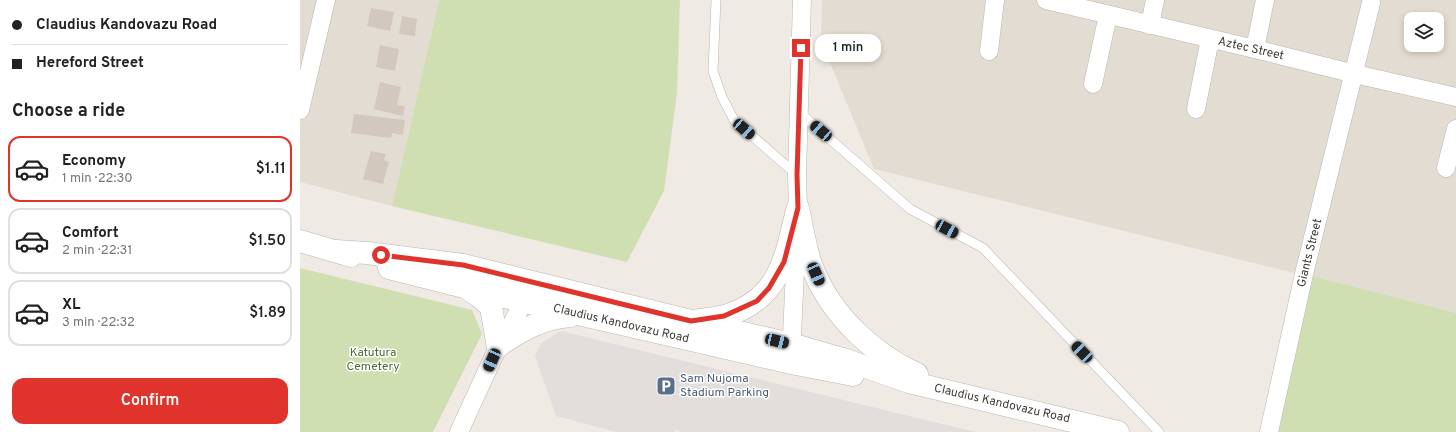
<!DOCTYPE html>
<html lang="en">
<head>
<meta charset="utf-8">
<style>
	body { margin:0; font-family:Overpass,sans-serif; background:#f6f6f6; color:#222; height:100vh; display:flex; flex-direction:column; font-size:15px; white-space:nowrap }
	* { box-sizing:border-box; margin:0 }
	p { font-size:13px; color:#767676 }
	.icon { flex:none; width:22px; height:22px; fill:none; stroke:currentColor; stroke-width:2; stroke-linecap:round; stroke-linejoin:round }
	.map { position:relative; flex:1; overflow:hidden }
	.details { display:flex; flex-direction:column; background:#fff; width:300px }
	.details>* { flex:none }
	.banner { display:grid; align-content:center; height:88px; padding:0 12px; background:#fff }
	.buttons { position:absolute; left:1104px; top:12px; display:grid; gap:8px }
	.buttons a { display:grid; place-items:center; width:40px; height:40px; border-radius:8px; background:#fff; box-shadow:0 2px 6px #0003; font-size:20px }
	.end { position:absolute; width:18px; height:18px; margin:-9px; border:5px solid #df332b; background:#fff; box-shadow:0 0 0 2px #fff }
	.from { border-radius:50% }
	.bubble { position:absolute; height:28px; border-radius:12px; background:#fff; box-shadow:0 2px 6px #0003; font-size:13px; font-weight:600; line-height:28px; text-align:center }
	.car { position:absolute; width:12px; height:24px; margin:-12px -6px; border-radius:5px; box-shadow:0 0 3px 1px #0007; background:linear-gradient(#222 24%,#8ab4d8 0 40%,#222 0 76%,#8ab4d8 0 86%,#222 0) }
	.banner b { display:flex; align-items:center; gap:14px; height:38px; font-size:15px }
	.banner b+b { border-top:1px solid #e0e0e0 }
	.banner i { width:10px; height:10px; background:#222 }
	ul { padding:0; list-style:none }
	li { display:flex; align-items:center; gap:12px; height:66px; margin:0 8px 6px; padding:0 4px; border:2px solid #e0e0e0; border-radius:12px }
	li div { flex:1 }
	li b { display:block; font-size:15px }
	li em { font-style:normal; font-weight:600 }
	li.current { border-color:#df332b }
	li>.icon { width:36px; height:36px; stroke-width:1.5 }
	h2 { padding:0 12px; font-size:18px; line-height:48px }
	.primary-button { display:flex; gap:8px; margin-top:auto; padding:8px 12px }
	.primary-button a { flex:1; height:46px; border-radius:12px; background:#df332b; color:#fff; font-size:16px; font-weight:600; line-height:46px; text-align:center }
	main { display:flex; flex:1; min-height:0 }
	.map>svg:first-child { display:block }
</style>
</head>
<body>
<main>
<section class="details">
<div class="banner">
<b><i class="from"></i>Claudius Kandovazu Road</b>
<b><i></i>Hereford Street</b>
</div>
<h2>Choose a ride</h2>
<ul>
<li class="current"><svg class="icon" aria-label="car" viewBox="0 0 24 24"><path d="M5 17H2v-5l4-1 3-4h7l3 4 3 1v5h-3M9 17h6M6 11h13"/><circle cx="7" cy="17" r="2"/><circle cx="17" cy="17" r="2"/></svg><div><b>Economy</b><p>1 min · 22:30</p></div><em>$1.11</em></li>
<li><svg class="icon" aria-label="car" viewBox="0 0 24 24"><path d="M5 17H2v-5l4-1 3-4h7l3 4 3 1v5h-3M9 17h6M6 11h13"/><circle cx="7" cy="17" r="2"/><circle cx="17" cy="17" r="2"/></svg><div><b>Comfort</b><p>2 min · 22:31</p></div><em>$1.50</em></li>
<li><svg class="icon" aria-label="car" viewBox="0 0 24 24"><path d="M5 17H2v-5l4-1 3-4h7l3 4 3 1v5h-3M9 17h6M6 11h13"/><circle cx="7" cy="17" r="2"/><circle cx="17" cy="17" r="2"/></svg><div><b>XL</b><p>3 min · 22:32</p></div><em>$1.89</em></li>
</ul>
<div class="primary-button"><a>Confirm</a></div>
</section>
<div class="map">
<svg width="1156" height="432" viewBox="0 0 1156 432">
	<rect width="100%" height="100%" fill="#efebe4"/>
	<g fill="#e3dcd2" fill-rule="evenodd">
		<polygon points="0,0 139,0 92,206 0,182"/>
		<path d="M 522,0 L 1156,0 L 1156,313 L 574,169 L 521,41 ZM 1111,19 L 1137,19 L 1137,45 L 1111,45 Z"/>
	</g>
	<g fill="#cfdfb1">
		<polygon points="139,0 380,0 377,93 364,191 327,262 92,206"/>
		<polygon points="0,268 172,310 182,334 133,432 0,432"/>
		<polygon points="1004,274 1156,313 1156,432 969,432"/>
	</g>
	<polygon fill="#e1dedc" points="261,331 613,417 676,432 380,432 377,430 374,432 316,432 256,416 235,356 241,343"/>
	<g fill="#d3c8be">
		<polygon points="71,8 94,12 90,31 67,26"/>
		<polygon points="102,16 117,19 115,36 99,34"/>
		<polygon points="80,45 99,49 95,71 76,67"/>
		<polygon points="80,82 101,87 97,105 105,106 103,116 74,109"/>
		<polygon points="54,114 105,120 103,135 92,133 91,138 51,133"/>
		<polygon points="71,151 86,154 84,160 89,162 83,184 63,179"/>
	</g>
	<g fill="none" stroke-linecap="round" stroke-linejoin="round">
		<defs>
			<g id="service">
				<polyline points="416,0 413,71 422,97 434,120 497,175"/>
				<polyline points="499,112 610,209 683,248 859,432"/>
			</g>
			<g id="minor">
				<polyline points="746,0 955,49 1055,74 1156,97"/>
				<polyline points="850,25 855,0"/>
				<polyline points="955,49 965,0"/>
				<polyline points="689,51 695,0"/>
				<polyline points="793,84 808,15"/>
				<polyline points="896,109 910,39"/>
				<polyline points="0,110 26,0"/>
				<polyline points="1146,168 1156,129"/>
				<polyline points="491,356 498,208 497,175 502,0"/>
				<polyline points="159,432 198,347 201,344 230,290"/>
				<polyline points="969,432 1004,274 1071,3"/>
			</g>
			<g id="tertiary">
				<path d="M 498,208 C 502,226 505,246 511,264 C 529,313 571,353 617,374"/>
				<polyline points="0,241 51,256"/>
				<polyline points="36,251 67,253 163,265 391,321 491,344 546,360 609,382 818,432"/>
				<polyline points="89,268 200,296 491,363 553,375"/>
				<polyline points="169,290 179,296 191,307 198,347"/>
				<path d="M 400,320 C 408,319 417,318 425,316 C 480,299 485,259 497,210"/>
				<path d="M 201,344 C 223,329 244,318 270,316"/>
			</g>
		</defs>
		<use href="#service" stroke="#bdb4ab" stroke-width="10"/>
		<use href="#minor" stroke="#bdb4ab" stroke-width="19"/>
		<use href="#tertiary" stroke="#bdb4ab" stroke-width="23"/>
		<use href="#service" stroke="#fff" stroke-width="9"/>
		<use href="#minor" stroke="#fff" stroke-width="18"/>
		<use href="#tertiary" stroke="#fff" stroke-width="22"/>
	</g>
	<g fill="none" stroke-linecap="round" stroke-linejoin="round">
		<polyline stroke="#df332b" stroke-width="5" points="81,255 163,265 391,321 424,316 457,301 469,288 484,262 498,208 497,175 501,48"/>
	</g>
	<defs>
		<symbol id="parking-square" viewBox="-11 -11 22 22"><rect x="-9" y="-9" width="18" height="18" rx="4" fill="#5c6f8a" stroke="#fff"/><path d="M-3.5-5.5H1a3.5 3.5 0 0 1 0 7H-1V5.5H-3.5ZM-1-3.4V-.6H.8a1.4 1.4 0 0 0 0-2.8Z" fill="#fff"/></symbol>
	</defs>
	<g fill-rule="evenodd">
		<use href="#parking-square" x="355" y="375" width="22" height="22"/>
	</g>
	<g text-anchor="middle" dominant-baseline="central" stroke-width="3" stroke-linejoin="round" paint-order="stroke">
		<g font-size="12" fill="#413b35" stroke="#fff">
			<text transform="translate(951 49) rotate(13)">Aztec Street</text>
			<text transform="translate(1010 253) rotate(-76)">Giants Street</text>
			<text transform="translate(321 324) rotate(13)">Claudius Kandovazu Road</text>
			<text transform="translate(702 404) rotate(13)">Claudius Kandovazu Road</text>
		</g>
		<g font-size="12" fill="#4c6b30" stroke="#fff">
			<text x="73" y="353">Katutura<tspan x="73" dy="14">Cemetery</tspan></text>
		</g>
		<g font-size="12" fill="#4e5e75" stroke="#fff" text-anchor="start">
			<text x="380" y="379">Sam Nujoma<tspan x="380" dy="14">Stadium Parking</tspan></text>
		</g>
	</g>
</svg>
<div class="buttons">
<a><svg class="icon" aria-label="layers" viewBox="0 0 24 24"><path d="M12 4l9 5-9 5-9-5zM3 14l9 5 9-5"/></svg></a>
</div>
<i class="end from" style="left:81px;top:255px"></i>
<i class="end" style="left:501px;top:48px"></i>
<div class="bubble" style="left:515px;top:34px;width:66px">1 min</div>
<i class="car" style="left:444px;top:129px;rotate:131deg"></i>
<i class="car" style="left:521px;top:131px;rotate:311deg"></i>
<i class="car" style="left:647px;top:229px;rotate:118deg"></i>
<i class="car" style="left:516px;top:274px;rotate:156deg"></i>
<i class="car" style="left:477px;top:341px;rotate:103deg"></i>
<i class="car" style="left:782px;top:352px;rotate:316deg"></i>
<i class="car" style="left:192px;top:360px;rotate:204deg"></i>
</div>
</main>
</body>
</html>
